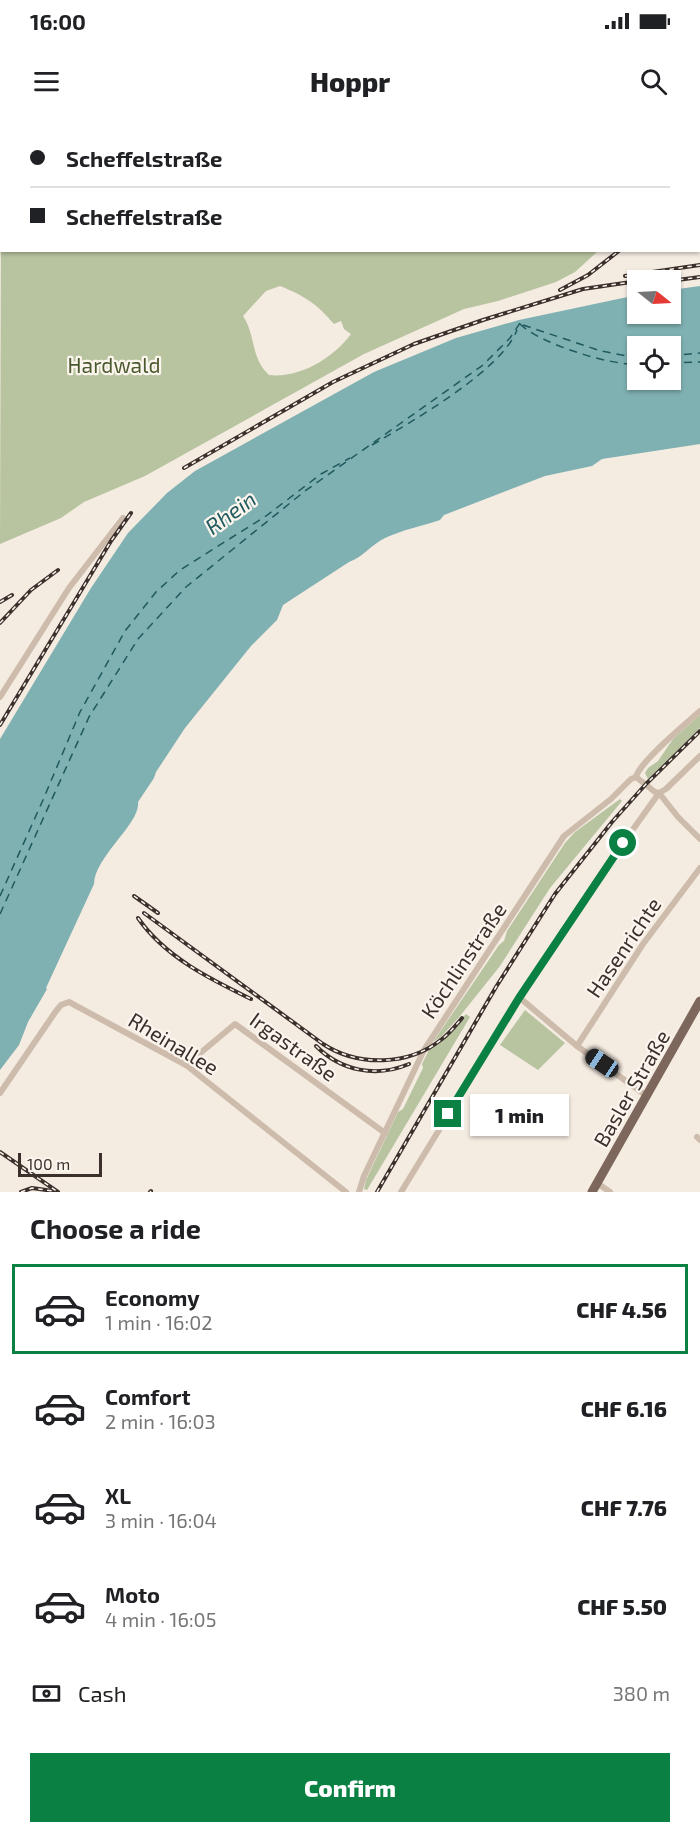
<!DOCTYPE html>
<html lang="en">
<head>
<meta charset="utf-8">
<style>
	body { margin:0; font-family:"Exo 2",sans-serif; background:#f6f6f6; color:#202124; height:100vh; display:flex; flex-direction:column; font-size:22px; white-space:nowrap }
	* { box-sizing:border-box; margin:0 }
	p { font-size:20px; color:#757577 }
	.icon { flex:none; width:33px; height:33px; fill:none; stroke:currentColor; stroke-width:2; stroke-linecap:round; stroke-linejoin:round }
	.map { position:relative; height:1072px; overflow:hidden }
	.details { display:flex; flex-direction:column; background:#fff; flex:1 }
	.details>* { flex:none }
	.guide { position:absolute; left:0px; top:0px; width:700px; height:132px; box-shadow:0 2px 4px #0004; display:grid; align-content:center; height:132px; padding:0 30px; background:#fff }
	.needle { width:39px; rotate:108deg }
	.fabs { position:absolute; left:627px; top:150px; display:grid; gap:12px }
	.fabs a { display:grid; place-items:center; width:54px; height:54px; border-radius:0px; background:#fff; box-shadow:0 2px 4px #0004; font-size:30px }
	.scale { position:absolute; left:18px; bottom:15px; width:84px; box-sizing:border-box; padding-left:6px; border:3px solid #3b302b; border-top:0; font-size:16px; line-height:21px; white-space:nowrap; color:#3b302b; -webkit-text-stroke:4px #fbf5ee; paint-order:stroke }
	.end { position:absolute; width:27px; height:27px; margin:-14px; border:8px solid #0b8043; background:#fff; box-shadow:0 0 0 3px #fff }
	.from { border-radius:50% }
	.bubble { position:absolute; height:42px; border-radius:0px; background:#fff; box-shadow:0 2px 4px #0004; font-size:20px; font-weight:800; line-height:42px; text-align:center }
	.car { position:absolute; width:18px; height:36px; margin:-18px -9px; border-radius:8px; box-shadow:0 0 4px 2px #0007; background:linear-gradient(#222 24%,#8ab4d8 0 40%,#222 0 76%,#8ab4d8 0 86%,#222 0) }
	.guide b { display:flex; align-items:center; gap:21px; height:57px; font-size:22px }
	.guide b+b { border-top:2px solid #e0e0e0 }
	.guide i { width:15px; height:15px; background:#202124 }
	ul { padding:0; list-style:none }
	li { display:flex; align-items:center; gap:18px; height:90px; margin:0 12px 9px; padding:0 18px; border:3px solid transparent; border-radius:0px }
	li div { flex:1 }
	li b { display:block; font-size:22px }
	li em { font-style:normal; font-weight:800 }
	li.on { border-color:#0b8043 }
	li>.icon { width:54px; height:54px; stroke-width:1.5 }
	h2 { padding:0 30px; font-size:27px; line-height:72px }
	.pay { display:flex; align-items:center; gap:15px; height:66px; padding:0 30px; font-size:22px }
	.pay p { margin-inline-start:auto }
	.primary-button { display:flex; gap:12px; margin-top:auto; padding:12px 30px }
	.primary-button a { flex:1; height:69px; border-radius:0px; background:#0b8043; color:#fff; font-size:24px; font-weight:800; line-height:69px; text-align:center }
	.status { display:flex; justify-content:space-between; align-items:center; height:42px; padding:0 30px; background:#fff; direction:ltr }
	.status svg { height:16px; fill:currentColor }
	header { display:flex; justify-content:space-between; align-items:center; height:78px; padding:0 30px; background:#fff; font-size:27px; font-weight:800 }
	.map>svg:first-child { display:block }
</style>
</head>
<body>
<div class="status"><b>16:00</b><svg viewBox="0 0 49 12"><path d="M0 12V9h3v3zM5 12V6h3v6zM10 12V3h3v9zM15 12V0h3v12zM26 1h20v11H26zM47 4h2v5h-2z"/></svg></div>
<header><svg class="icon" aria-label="menu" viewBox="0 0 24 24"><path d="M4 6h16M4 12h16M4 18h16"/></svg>Hoppr<svg class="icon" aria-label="search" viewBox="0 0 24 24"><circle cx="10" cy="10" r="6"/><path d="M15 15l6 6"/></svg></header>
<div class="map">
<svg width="700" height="1072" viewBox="0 0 700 1072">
	<rect width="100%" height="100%" fill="#f4ebe1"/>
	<g fill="#b8c4a0" fill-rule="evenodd">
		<polygon points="0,0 90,0 2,2 0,70"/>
		<polygon points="127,0 700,0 700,54 699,2 125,1"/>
		<path d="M 1,96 L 2,130 L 598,131 L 575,152 L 556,162 L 498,181 L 464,189 L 364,234 L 145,356 L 84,382 L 61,398 L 0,424 ZM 280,166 C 305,176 317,184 334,204 L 341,201 L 344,209 L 351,214 C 334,238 298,259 269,255 C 250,237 256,215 243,196 L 266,171 Z"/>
		<polygon points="700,595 700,608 648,659 645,653 648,648 658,641 673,619"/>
		<polygon points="620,679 622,681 550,768 500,846 460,896 442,916 433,922 499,825 504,821 507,811 565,723 575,712"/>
		<polygon points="525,890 565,923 538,950 500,925"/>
		<polygon points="466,894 470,897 367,1070 364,1069 366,1060 398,992 403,989 423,948 422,944 430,928 438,925"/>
	</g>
	<path fill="#7fb0b2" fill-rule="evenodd" d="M 700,166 L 700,324 L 602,339 L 592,346 L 545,356 L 444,395 L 440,400 C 422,406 402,410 385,418 C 371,425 363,437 349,442 L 283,485 L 277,500 L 251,526 L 185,608 L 156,652 L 154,658 L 138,682 C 141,703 95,736 94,764 L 46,868 L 47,869 L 28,902 L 19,925 L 0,950 L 0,619 L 91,468 L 128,413 L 167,373 L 195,351 L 374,252 L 456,218 L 519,200 L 637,175 L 638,194 L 670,194 L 671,170 ZM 638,226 L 670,226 L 670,260 L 638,260 Z"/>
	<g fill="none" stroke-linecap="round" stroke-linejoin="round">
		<g stroke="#1f5a5e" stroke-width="1.5" stroke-dasharray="8 6" stroke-linecap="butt">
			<path d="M 520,204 C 539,223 610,246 638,244"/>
			<polyline points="523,205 601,231 638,238"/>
			<polyline points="670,236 700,233"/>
			<polyline points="670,243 700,242"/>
			<path d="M 372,325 C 411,302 501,251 517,210"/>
			<polyline points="0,776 43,680 80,592 125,511 156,472 180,450 266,396 321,354 350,338"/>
			<polyline points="0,794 89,597 138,519 186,467 305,371 483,245 510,218 520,203"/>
		</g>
		<g stroke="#cdbbac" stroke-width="6">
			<polyline points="0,577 69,468 123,398"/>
			<path d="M 636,657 C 639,642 687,603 700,591"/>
			<polyline points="636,657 655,672 659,673 678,697 700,719"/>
			<polyline points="520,878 577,926 647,976"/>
			<polyline points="577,926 643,824 700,748"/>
			<polyline points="186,945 235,904 385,1013"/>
			<polyline points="0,973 56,891 61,885 69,882 186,945 346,1072"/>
			<polyline points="697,1017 700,1020"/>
			<polyline points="597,1063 610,1072"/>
			<polyline points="359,1072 364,1056 424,930 564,716 611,679 631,659 636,657"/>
			<polyline points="401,1072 520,878 601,754 659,673 666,669 700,636"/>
		</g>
		<g stroke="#7d675c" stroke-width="9">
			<polyline points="112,2 114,0"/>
			<polyline points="0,82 2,81"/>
			<polyline points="592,1072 700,881"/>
		</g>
		<defs>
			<g id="rail">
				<polyline points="699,70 700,69"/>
				<polyline points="699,93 700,92"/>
				<polyline points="625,156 700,145"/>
				<polyline points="670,161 700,157"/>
				<polyline points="560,170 588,155 620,130"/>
				<polyline points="184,348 333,262 414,224 483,200 583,169 638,161"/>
				<polyline points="0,482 12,475"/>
				<polyline points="0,503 31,470 58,450"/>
				<polyline points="0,605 111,421 131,393"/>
				<polyline points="134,776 158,793"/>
				<path d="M 144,793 L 323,924 C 358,947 409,946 442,919 C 450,913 456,905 462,898"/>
				<path d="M 138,798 C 165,837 210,859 251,879"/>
				<path d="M 316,926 C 341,951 376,958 409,944"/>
				<polyline points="0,1032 58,1072"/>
				<polyline points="21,1072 32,1068 53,1071"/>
				<polyline points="150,1072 151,1071"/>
				<polyline points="377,1072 496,867 555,774 612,702 646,664 700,611"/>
			</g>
		</defs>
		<use href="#rail" stroke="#3b302b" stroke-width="4"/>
		<use href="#rail" stroke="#fbf5ee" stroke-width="1.5" stroke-dasharray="4.5" stroke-linecap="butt"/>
	</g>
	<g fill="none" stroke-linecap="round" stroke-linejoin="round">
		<polyline stroke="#0b8043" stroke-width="8" points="448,994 519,878 623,723"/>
	</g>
	<g text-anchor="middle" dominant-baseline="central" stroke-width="4.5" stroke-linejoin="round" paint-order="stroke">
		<g font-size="21" fill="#4a5a2e" stroke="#fbf5ee">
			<text x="114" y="244">Hardwald</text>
		</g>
		<g font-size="21" fill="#3b302b" stroke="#fbf5ee">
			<text transform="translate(623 827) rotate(-56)">Hasenrichte</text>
			<text transform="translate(463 840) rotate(-56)">Köchlinstraße</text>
			<text transform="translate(174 923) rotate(31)">Rheinallee</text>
			<text transform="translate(294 926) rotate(36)">Irgastraße</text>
			<text transform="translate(631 968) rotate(-60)">Basler Straße</text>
		</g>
		<g font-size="22" font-style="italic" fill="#1f5a5e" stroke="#fbf5ee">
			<text transform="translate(230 392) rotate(-36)">Rhein</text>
		</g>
	</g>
</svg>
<div class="fabs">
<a><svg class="needle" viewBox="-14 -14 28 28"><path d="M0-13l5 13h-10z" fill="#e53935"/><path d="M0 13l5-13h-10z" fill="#757577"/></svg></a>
<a><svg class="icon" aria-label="locate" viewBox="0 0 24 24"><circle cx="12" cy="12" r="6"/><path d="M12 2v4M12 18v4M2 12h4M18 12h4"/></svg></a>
</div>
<div class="scale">100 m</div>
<i class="end from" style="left:623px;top:723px"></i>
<i class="end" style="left:448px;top:994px"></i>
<div class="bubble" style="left:470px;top:974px;width:99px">1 min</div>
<i class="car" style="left:602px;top:943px;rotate:304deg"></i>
<div class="guide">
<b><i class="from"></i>Scheffelstraße</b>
<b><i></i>Scheffelstraße</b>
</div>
</div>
<section class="details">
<h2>Choose a ride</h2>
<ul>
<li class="on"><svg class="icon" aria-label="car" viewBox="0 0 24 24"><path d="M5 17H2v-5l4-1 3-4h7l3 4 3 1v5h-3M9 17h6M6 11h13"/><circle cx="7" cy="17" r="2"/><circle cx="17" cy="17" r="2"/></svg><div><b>Economy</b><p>1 min · 16:02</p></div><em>CHF 4.56</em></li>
<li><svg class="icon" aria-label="car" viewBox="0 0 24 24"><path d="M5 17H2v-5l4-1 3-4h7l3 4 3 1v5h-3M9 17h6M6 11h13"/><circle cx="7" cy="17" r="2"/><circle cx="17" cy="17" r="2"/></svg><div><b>Comfort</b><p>2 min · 16:03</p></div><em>CHF 6.16</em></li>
<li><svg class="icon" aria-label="car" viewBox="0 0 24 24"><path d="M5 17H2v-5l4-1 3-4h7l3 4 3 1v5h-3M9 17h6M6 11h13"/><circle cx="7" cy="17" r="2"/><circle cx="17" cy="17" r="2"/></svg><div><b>XL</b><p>3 min · 16:04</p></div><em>CHF 7.76</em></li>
<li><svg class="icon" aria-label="car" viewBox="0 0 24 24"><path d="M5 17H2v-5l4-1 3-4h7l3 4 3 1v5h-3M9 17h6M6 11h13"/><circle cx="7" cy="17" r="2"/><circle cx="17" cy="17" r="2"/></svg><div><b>Moto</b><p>4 min · 16:05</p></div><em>CHF 5.50</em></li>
</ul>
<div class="pay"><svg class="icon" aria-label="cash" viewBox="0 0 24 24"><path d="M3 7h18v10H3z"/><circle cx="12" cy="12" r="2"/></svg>Cash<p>380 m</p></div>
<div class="primary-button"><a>Confirm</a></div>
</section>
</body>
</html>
